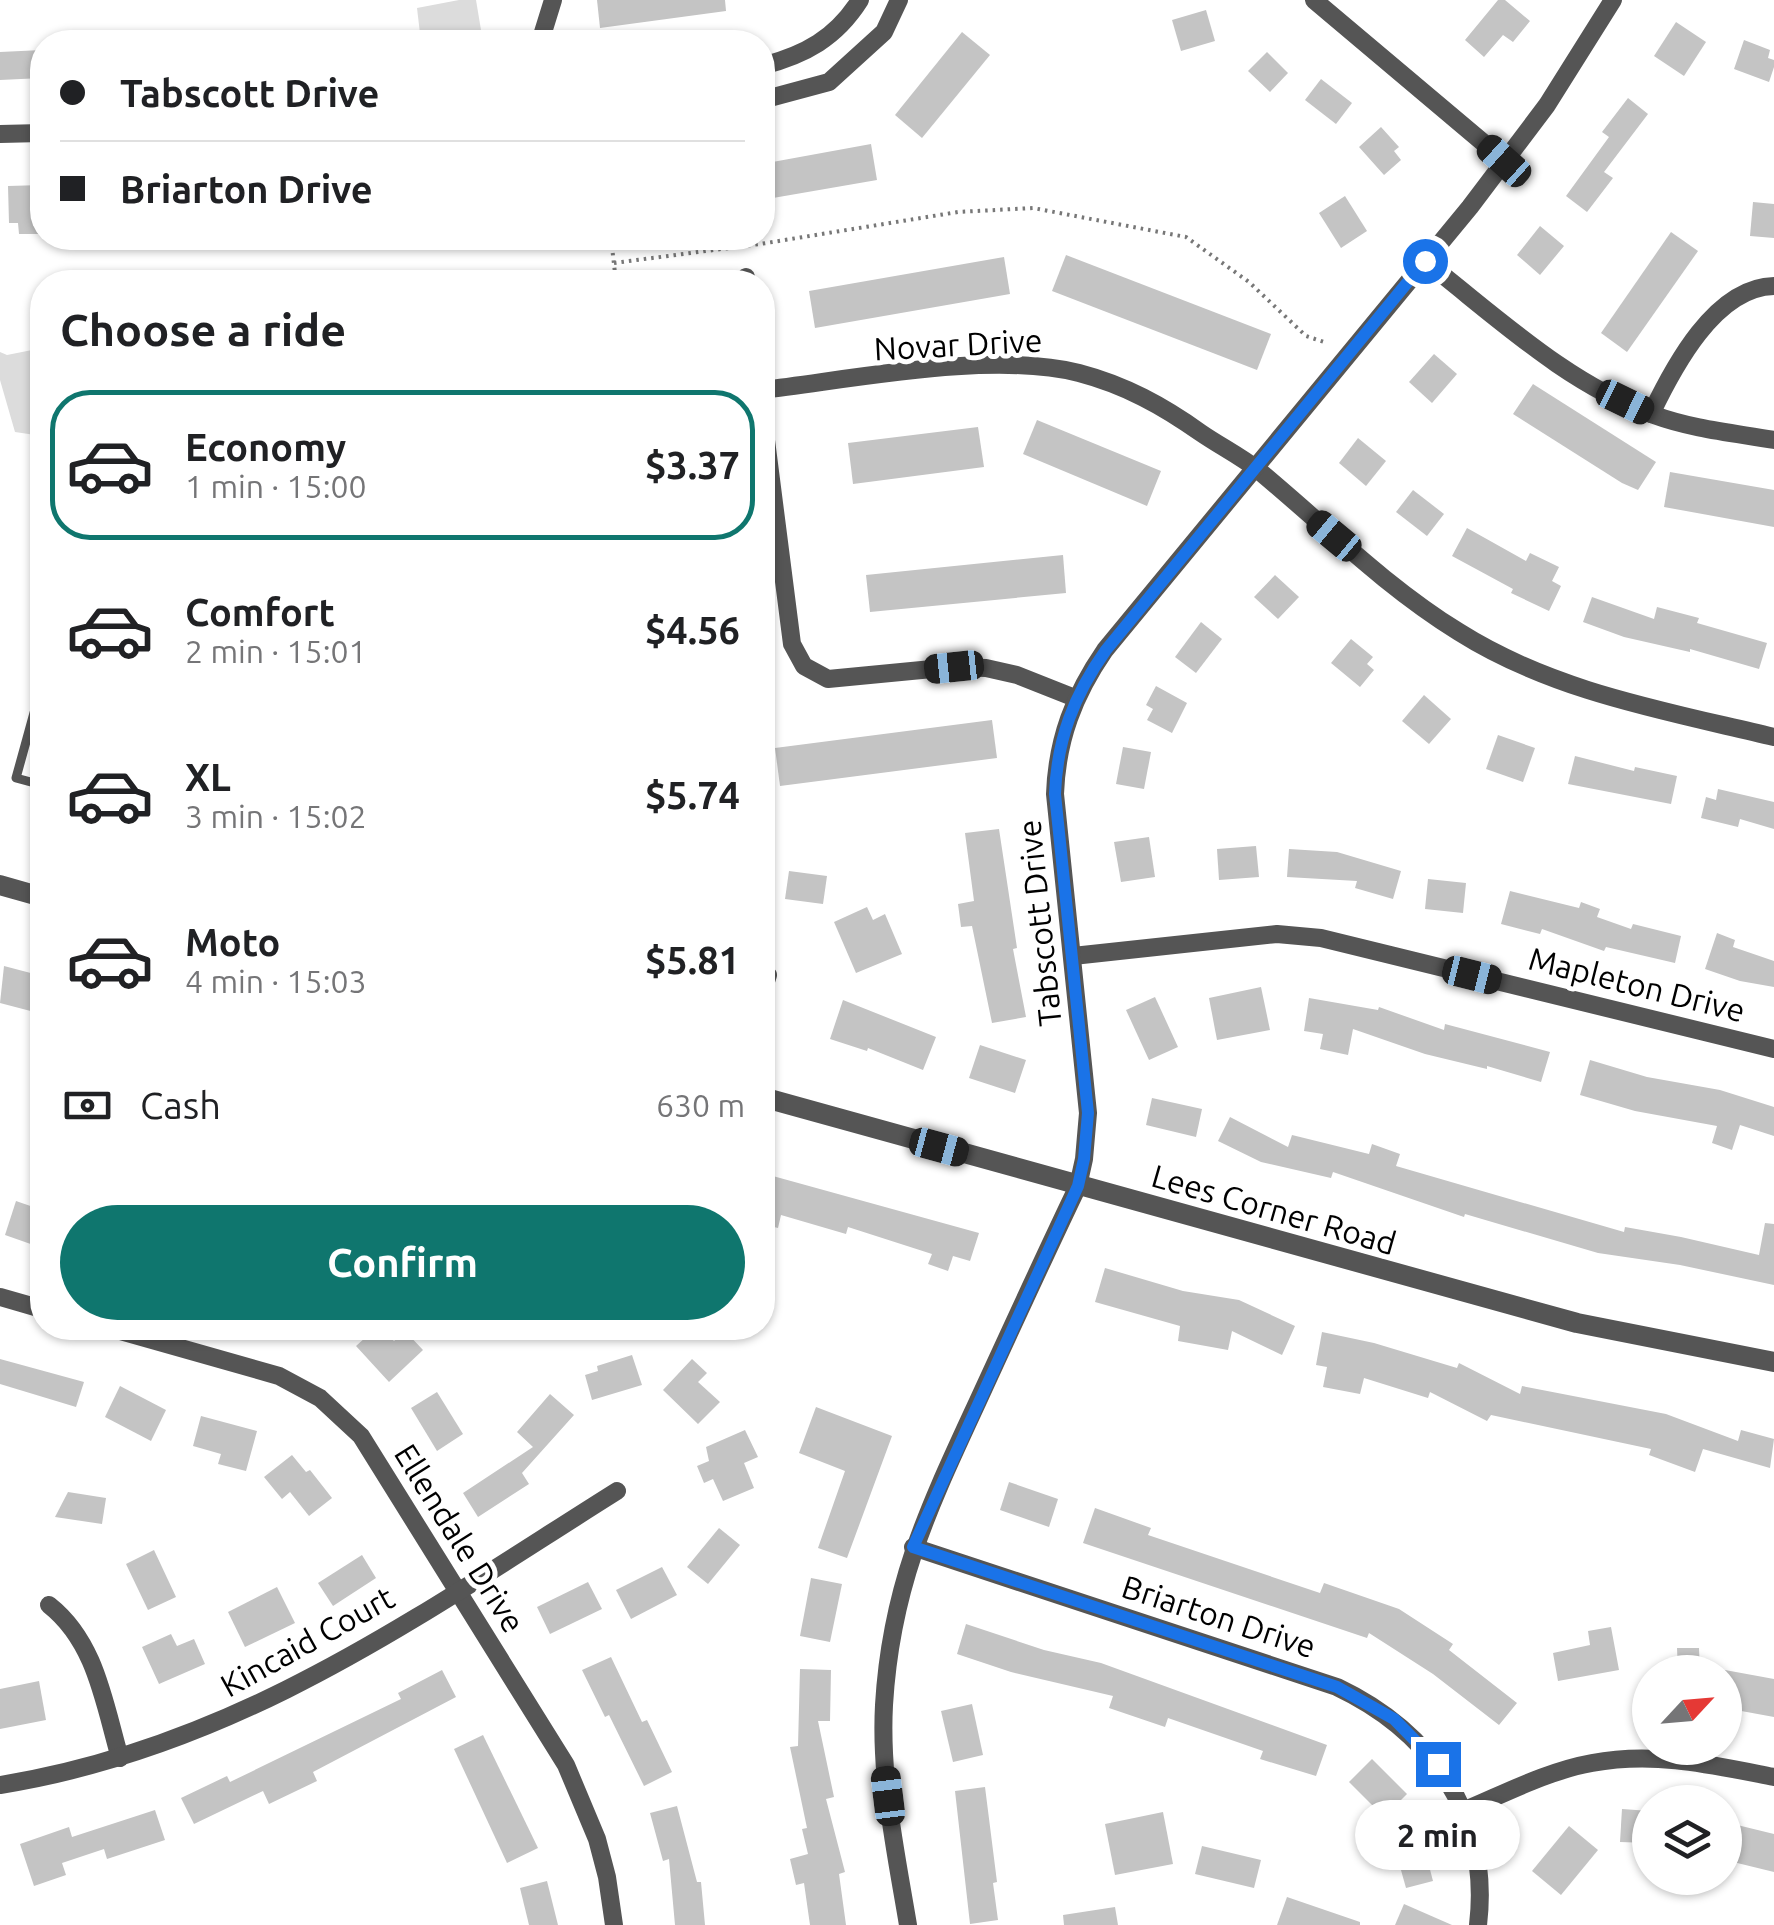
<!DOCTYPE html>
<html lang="en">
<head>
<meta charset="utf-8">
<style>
	body { margin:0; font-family:Ubuntu,sans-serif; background:#f6f6f6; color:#202124; height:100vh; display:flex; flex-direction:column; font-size:38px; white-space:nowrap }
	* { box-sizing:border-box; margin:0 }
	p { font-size:32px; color:#757577 }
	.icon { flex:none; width:55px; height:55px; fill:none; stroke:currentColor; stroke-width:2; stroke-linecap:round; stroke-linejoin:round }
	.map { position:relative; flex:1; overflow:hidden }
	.side { position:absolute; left:30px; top:270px; width:745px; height:1070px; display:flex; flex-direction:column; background:#fff; border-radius:40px; box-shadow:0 2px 8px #0004 }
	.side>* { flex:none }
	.hud { position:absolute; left:30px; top:30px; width:745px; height:220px; border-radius:40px; box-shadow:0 2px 8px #0004; display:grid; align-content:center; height:220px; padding:0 30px; background:#fff }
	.needle { width:65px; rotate:64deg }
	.buttons { position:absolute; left:1632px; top:1655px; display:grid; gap:20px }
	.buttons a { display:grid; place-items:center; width:110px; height:110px; border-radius:50%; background:#fff; box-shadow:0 2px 8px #0004; font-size:50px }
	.end { position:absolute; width:45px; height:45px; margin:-22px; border:12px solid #1a73e8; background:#fff; box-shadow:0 0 0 5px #fff }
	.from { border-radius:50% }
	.bubble { position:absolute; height:70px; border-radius:35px; background:#fff; box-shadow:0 2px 8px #0004; font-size:32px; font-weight:700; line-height:70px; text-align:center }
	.car { position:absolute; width:30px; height:60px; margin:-30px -15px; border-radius:12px; box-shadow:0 0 8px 2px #0007; background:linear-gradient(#222 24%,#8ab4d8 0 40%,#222 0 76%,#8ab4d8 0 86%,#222 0) }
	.hud b { display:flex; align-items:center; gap:35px; height:95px; font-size:38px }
	.hud b+b { border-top:2px solid #e0e0e0 }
	.hud i { width:25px; height:25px; background:#202124 }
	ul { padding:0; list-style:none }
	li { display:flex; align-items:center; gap:30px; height:150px; margin:0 20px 15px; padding:0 10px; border:5px solid transparent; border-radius:40px }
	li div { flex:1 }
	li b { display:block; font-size:38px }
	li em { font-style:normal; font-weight:700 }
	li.active { border-color:#0f766e }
	li>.icon { width:90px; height:90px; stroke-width:1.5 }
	h2 { padding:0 30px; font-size:45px; line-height:120px }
	.pay { display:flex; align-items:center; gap:25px; height:110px; padding:0 30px; font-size:38px }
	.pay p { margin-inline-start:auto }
	.button { display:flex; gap:20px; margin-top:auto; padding:20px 30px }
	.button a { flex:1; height:115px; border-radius:60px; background:#0f766e; color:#fff; font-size:40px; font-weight:700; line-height:115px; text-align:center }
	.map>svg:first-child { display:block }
</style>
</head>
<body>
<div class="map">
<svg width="1774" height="1925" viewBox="0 0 1774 1925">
	<rect width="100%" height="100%" fill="#fff"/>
	<g fill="#dcdcdc">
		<polygon points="459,0 476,0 483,42 421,42 417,8"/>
		<polygon points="42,348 42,436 15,432 0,380 0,352 7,355"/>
	</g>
	<g fill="#c4c4c4">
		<polygon points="597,0 725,0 726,11 600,28"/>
		<polygon points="1498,0 1505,0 1530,21 1513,42 1503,35 1484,57 1465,40"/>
		<polygon points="1206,10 1215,41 1181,51 1172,20"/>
		<polygon points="1676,22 1706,42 1684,76 1654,56"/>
		<polygon points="962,32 990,55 922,138 895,115"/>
		<polygon points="1744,40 1770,50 1768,58 1774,60 1774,67 1769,82 1734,69"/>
		<polygon points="42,50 42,78 0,80 0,52"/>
		<polygon points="1267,52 1288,73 1270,92 1248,71"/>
		<polygon points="1321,79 1352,103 1336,124 1305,100"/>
		<polygon points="1628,98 1648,114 1604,172 1613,178 1587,212 1566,196 1609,137 1602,132"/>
		<polygon points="1381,127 1399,147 1394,151 1401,160 1384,175 1359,147"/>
		<polygon points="871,144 877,180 773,198 767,163"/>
		<polygon points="42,185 40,234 19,234 18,223 9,223 8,186"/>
		<polygon points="1345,196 1367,231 1341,248 1319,213"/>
		<polygon points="1753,202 1774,204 1774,238 1750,236"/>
		<polygon points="1540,226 1564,246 1540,275 1517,255"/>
		<polygon points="1671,232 1698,251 1627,352 1601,333"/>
		<polygon points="1066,255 1271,334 1257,370 1052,291"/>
		<polygon points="1004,257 1010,294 815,328 809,291"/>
		<polygon points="1434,354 1457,374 1432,403 1409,382"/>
		<polygon points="1533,384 1656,462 1638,490 1622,483 1513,414"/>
		<polygon points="1037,420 1161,471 1147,506 1023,454"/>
		<polygon points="978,427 984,467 853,484 848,443"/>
		<polygon points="1358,438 1386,461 1366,486 1339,463"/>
		<polygon points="1670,472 1774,490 1774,527 1664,507"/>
		<polygon points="1413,490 1444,514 1427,536 1396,512"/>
		<polygon points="1467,528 1526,561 1530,553 1559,567 1552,581 1561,586 1549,611 1511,593 1513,589 1452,556"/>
		<polygon points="1063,555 1066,593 870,612 866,575"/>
		<polygon points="1275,575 1299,597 1278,619 1254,597"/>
		<polygon points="1592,597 1654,619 1657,607 1699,618 1697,623 1767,643 1759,669 1690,649 1690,652 1624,637 1583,622"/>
		<polygon points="1201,622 1222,639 1196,673 1175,657"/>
		<polygon points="1351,639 1373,657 1367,664 1374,670 1360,687 1331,663"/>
		<polygon points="1156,686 1187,703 1172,733 1147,720 1153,709 1146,705"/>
		<polygon points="1424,695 1451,719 1429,744 1402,721"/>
		<polygon points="992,720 997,758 780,786 775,748"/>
		<polygon points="1498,735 1535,748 1523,782 1486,769"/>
		<polygon points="1123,747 1151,752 1144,789 1116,784"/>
		<polygon points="1575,756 1634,771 1635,767 1677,776 1671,804 1568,784"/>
		<polygon points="1718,789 1774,802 1774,829 1740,819 1738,827 1701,818 1706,797 1716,800"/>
		<polygon points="999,829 1017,948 1013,949 1026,1017 992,1023 972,926 961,927 958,904 974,901 965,833"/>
		<polygon points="1149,837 1155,877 1121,882 1114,842"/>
		<polygon points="1256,846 1259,877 1219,880 1217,849"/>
		<polygon points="1289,849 1337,852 1401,871 1393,899 1355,888 1357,881 1287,877"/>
		<polygon points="789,871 827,876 823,904 785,899"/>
		<polygon points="1428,879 1466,883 1463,913 1425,909"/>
		<polygon points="1510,891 1579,908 1581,902 1600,909 1597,917 1631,929 1633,924 1681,936 1675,963 1606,947 1604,951 1542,929 1540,934 1501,924"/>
		<polygon points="867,907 873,920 885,914 902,954 856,973 834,922"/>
		<polygon points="1717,933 1735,940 1733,947 1774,961 1774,987 1740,981 1705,969"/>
		<polygon points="4,966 42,976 42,1014 0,1003"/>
		<polygon points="1261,987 1270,1030 1217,1040 1209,998"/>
		<polygon points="1155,997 1178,1047 1149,1060 1126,1010"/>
		<polygon points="1309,998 1378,1010 1379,1007 1444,1030 1445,1024 1550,1052 1541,1082 1487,1066 1487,1069 1425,1054 1353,1029 1348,1055 1320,1049 1323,1034 1304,1031"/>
		<polygon points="843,1000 936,1037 923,1070 868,1048 867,1051 830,1039"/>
		<polygon points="980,1045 1026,1060 1015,1093 969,1078"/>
		<polygon points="1590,1060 1647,1077 1720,1090 1774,1107 1774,1136 1740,1125 1732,1150 1712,1143 1717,1126 1635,1111 1580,1095"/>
		<polygon points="1152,1098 1202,1109 1196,1137 1146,1125"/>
		<polygon points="1230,1117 1288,1147 1292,1135 1369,1154 1372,1144 1400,1154 1396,1166 1624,1232 1625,1227 1681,1237 1759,1255 1765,1223 1774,1224 1774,1285 1680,1265 1598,1253 1465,1214 1464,1217 1333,1172 1331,1178 1261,1162 1218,1141"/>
		<polygon points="762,1173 979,1233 970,1261 953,1256 948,1271 928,1264 932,1254 848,1227 846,1234 781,1215 778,1228 762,1224"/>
		<polygon points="16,1201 42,1210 42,1248 5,1235"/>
		<polygon points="1105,1268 1183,1291 1239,1300 1295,1326 1282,1355 1232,1331 1228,1350 1178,1341 1180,1326 1095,1302"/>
		<polygon points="376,1328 381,1328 394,1341 405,1331 423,1350 389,1382 356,1346"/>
		<polygon points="1322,1332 1374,1343 1457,1368 1459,1363 1520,1394 1522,1386 1666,1414 1738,1441 1741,1430 1774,1439 1770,1468 1703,1449 1695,1472 1649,1455 1651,1449 1491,1415 1487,1421 1430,1392 1428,1398 1364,1378 1360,1394 1323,1387 1327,1367 1316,1365"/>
		<polygon points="632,1355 642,1385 592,1400 585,1375 598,1371 597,1366"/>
		<polygon points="0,1359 84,1382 76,1407 0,1384"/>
		<polygon points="692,1359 707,1373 698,1382 720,1402 698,1424 663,1390"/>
		<polygon points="120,1386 166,1410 151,1441 105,1417"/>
		<polygon points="437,1392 463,1434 437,1451 411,1408"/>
		<polygon points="550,1394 574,1415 522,1473 529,1484 478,1517 463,1493 533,1447 517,1432"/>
		<polygon points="816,1407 892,1436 847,1558 818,1548 845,1471 799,1453"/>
		<polygon points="201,1416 257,1431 246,1471 218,1464 221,1454 193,1446"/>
		<polygon points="745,1430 758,1457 744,1463 754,1488 723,1501 713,1479 704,1483 697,1466 709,1461 706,1447"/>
		<polygon points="292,1455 306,1472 310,1470 332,1498 309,1516 290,1492 282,1499 264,1477"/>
		<polygon points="1009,1482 1058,1499 1049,1527 1000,1510"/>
		<polygon points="68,1492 106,1498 102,1524 55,1517"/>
		<polygon points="1095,1508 1151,1528 1148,1535 1320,1593 1324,1583 1399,1609 1453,1644 1449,1650 1517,1703 1499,1725 1433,1674 1369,1633 1367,1638 1083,1543"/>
		<polygon points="719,1528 740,1545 708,1584 687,1567"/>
		<polygon points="154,1550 176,1597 148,1610 126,1564"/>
		<polygon points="362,1555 376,1578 333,1606 318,1583"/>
		<polygon points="662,1567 677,1595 631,1619 616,1590"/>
		<polygon points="811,1578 842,1584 830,1642 800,1636"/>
		<polygon points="588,1582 602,1609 550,1634 537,1607"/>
		<polygon points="277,1587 295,1623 245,1647 228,1612"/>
		<polygon points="966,1624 1044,1650 1101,1663 1327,1745 1316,1776 1260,1759 1263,1751 1168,1718 1165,1727 1109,1708 1113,1696 1011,1672 957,1654"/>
		<polygon points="1611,1627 1619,1670 1558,1681 1553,1653 1590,1645 1588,1631"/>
		<polygon points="171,1634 177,1646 194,1639 205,1664 159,1684 142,1647"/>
		<polygon points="1677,1648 1699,1648 1700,1672 1678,1672"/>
		<polygon points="611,1657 642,1722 647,1720 672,1772 644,1786 609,1715 605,1717 582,1670"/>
		<polygon points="800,1669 831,1670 830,1721 818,1721 834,1797 826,1799 845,1872 839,1874 846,1925 810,1925 804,1883 796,1885 790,1859 808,1854 802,1829 807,1828 790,1747 798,1746"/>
		<polygon points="442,1670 456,1697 313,1772 317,1781 269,1804 263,1791 194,1824 181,1798 227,1776 230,1782 401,1699 398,1693"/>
		<polygon points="1725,1670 1774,1679 1774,1717 1725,1708"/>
		<polygon points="39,1681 46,1720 0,1729 0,1689"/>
		<polygon points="972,1704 983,1755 953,1762 941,1711"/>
		<polygon points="483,1735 538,1848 507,1863 454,1749"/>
		<polygon points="1372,1759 1407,1794 1384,1817 1349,1782"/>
		<polygon points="985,1787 997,1882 993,1883 998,1920 970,1924 955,1791"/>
		<polygon points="677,1806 697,1882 701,1882 705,1925 675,1925 669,1859 663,1861 650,1813"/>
		<polygon points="1622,1809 1650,1811 1650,1843 1620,1842"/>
		<polygon points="155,1810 165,1840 107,1859 104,1849 62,1863 66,1875 34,1886 20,1844 69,1827 72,1837"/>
		<polygon points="1163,1812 1173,1864 1115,1875 1105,1824"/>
		<polygon points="1725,1822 1774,1834 1774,1872 1725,1860"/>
		<polygon points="1418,1824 1433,1881 1406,1888 1390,1831"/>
		<polygon points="1569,1826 1598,1850 1561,1895 1532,1871"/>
		<polygon points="1202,1846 1261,1860 1254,1888 1195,1874"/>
		<polygon points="547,1881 558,1925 529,1925 520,1888"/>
		<polygon points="1287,1897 1360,1922 1360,1925 1277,1925"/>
		<polygon points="1404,1904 1452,1925 1395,1925"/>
		<polygon points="1115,1907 1118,1925 1064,1925 1063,1915"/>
	</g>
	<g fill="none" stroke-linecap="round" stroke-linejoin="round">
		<g stroke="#777" stroke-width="4" stroke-dasharray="2.5 5" stroke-linecap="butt">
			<polyline points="611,238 616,282"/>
			<polyline points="614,263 760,244 958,212 1033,208 1186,237 1249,282 1306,336 1324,342"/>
		</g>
		<polyline stroke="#555" stroke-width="9" points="42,684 16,778 42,785"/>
		<g stroke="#555" stroke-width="18">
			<polyline points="1314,0 1505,161"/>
			<polyline points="540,42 553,0"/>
			<path d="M 762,66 C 805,55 836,38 860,0"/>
			<polyline points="762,100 829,82 884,32 899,0"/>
			<polyline points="0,134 42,133"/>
			<path d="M 1425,261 C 1497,317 1567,384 1654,415 C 1692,429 1734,433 1774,440"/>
			<polyline points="746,277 747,282"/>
			<path d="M 762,390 C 855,379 991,351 1079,373 C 1125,385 1163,406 1201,433 C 1220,446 1240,456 1258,470 C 1324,525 1386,587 1459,632 C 1554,692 1666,711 1774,737"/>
			<polyline points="762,409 792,644 804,666 828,679 953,667 986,668 1017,675 1075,698"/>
			<path d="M 1651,414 C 1673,368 1715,287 1774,286"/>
			<polyline points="1073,956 1277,934 1321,938 1774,1049"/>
			<polyline points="762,994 768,975"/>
			<polyline points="0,1297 42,1309"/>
			<polyline points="110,1328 279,1376 320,1398 361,1436 566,1765 597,1839 607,1877 614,1925"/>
			<path d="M 913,1547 L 1337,1687 C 1432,1732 1491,1817 1478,1925"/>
			<path d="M 49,1605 C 96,1642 104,1703 120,1758"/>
			<path d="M 0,1785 C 238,1747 418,1616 617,1491"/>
			<path d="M 1463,1811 C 1504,1794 1547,1771 1592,1763 C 1654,1751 1713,1765 1774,1777"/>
			<path d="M 908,1925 C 896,1853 880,1779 884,1705 C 891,1585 929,1507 978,1401 C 1011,1329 1044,1257 1078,1186 L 1084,1159 L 1088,1113 L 1055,794 C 1057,739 1074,695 1105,650 L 1470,207 L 1547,105 L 1613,0"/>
		</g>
		<g stroke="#555" stroke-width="20">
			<polyline points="0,885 42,897"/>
			<polyline points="762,1097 1577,1323 1774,1362"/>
		</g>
	</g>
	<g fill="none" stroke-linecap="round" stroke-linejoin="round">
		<path stroke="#1a73e8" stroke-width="12" d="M 1425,261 L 1106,650 C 1074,695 1057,739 1055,794 L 1088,1113 L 1084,1159 L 1078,1186 L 913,1547 L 1337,1687 L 1394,1719 L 1438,1764"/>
	</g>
	<g text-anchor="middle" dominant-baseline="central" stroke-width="10" stroke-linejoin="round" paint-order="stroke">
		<g font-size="32" fill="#000" stroke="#fff">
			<text transform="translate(958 344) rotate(-3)">Novar Drive</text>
			<text transform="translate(1039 923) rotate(-96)">Tabscott Drive</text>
			<text transform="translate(1637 984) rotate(14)">Mapleton Drive</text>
			<text transform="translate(1274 1209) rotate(16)">Lees Corner Road</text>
			<text transform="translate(460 1538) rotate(58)">Ellendale Drive</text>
			<text transform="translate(1219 1616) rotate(18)">Briarton Drive</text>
			<text transform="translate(307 1641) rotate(-29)">Kincaid Court</text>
		</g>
	</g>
</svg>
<div class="buttons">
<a><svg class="needle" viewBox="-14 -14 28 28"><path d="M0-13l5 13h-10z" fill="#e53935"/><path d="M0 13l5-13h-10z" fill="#757577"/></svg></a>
<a><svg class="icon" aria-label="layers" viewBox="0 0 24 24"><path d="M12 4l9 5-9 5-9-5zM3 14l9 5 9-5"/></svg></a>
</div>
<i class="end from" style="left:1425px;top:261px"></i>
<i class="end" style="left:1438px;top:1764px"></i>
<div class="bubble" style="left:1355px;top:1800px;width:165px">2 min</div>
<i class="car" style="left:1504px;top:161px;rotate:312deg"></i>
<i class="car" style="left:1625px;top:402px;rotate:116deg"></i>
<i class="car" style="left:1334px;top:536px;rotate:310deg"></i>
<i class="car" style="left:954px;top:667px;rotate:264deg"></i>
<i class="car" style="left:1472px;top:975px;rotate:104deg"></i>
<i class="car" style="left:939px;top:1147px;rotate:105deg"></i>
<i class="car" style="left:888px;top:1796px;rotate:353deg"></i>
<div class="hud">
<b><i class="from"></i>Tabscott Drive</b>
<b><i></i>Briarton Drive</b>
</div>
<section class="side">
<h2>Choose a ride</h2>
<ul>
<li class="active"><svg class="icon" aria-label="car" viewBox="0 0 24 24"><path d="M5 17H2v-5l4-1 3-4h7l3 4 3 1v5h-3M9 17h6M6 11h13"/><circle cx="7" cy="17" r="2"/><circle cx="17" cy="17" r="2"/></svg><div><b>Economy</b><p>1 min · 15:00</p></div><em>$3.37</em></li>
<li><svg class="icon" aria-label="car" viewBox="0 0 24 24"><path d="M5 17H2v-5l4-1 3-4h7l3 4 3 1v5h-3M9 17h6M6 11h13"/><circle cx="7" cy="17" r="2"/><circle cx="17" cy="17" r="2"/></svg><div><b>Comfort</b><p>2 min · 15:01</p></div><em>$4.56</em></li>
<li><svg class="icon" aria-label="car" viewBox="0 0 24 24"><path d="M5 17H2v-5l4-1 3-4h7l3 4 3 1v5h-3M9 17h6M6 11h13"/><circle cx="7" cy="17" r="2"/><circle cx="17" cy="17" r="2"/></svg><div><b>XL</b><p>3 min · 15:02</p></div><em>$5.74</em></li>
<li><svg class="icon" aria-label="car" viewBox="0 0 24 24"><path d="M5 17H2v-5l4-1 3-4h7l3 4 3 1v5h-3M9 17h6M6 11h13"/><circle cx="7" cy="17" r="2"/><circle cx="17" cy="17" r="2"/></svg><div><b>Moto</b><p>4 min · 15:03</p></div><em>$5.81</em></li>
</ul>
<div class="pay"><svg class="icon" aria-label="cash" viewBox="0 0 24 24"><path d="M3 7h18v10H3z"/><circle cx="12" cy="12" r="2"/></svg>Cash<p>630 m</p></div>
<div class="button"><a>Confirm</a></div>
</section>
</div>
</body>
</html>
